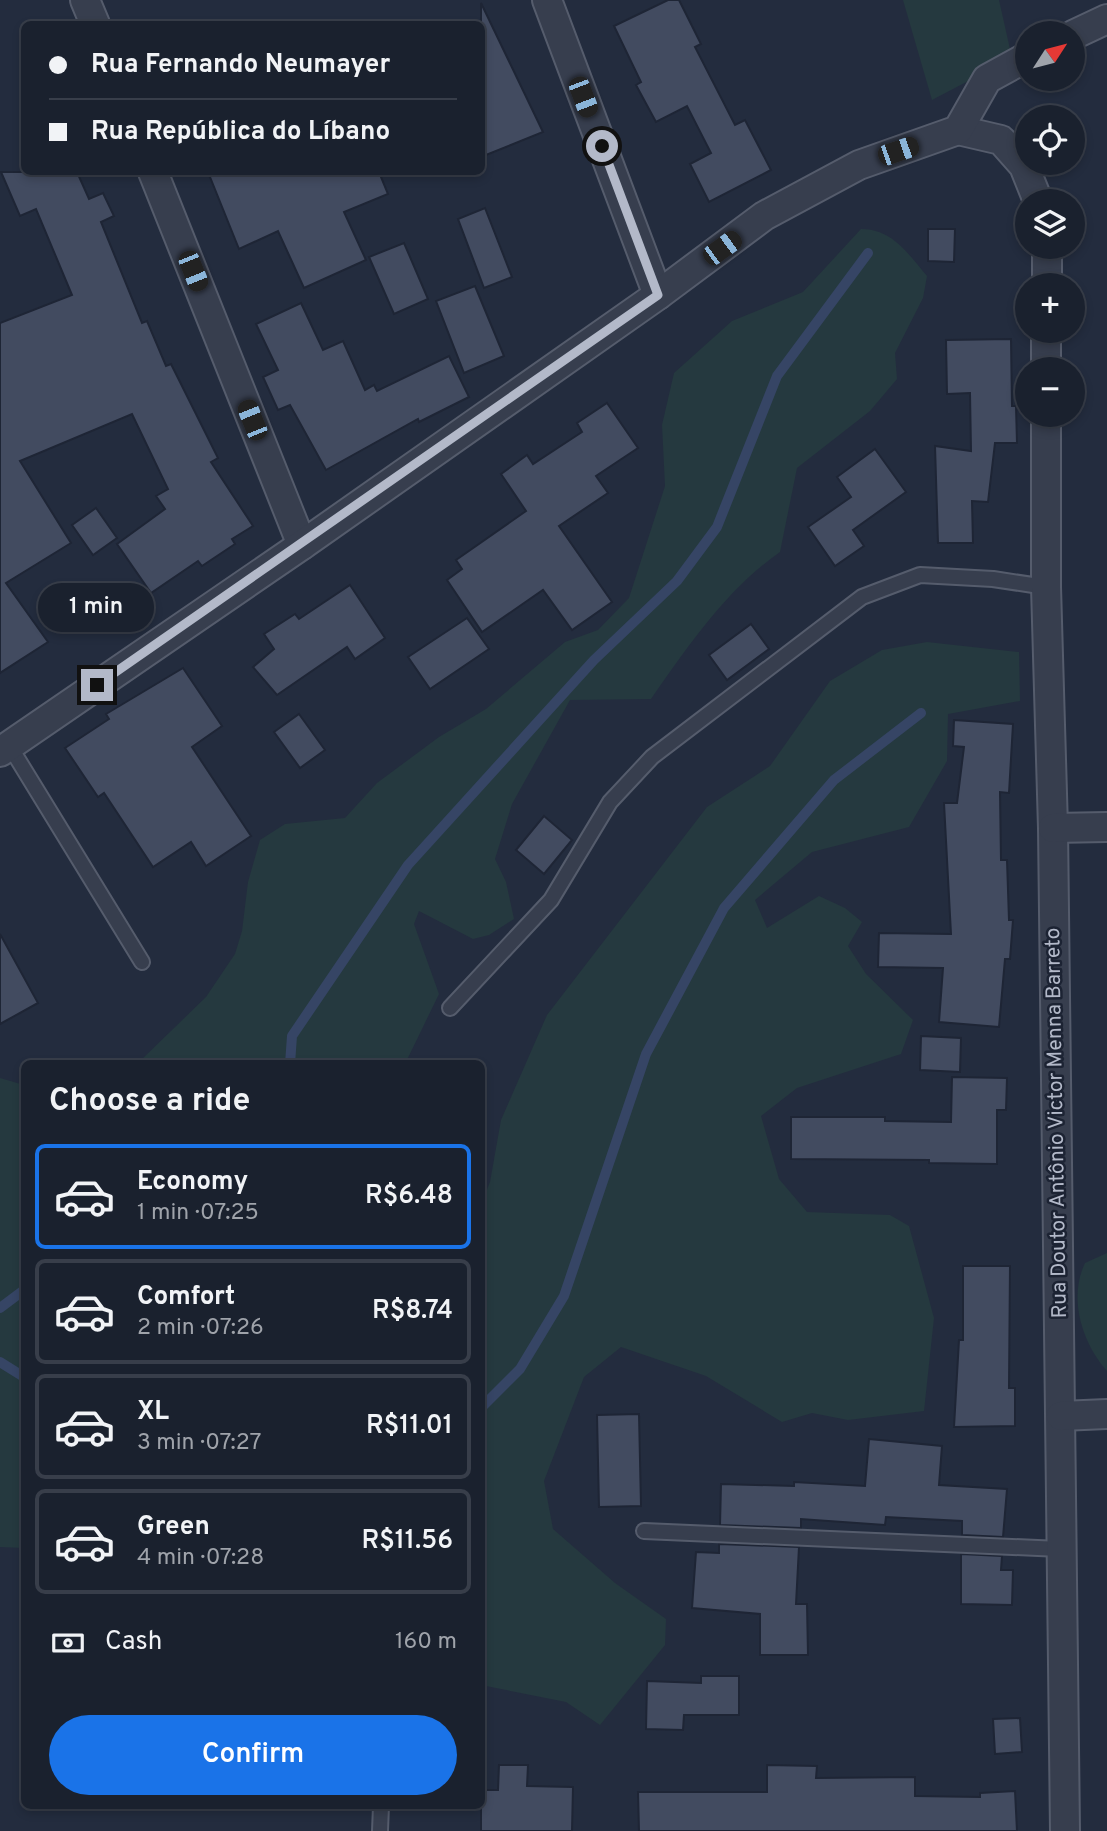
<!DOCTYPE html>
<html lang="en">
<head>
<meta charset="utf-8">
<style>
	body { margin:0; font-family:Overpass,sans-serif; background:#232936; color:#f1f3f6; height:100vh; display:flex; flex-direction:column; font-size:26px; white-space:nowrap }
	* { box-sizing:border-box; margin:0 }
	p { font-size:23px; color:#9fa3aa }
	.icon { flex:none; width:38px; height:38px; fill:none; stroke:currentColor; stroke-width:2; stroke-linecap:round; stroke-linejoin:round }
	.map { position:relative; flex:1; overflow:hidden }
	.side { position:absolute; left:21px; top:1060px; width:464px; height:749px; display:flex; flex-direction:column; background:#1a212e; border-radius:10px; box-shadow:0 4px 10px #0003,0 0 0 2px #383e4a }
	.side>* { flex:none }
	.top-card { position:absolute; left:21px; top:21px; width:464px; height:154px; border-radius:10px; box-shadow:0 4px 10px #0003,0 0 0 2px #383e4a; display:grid; align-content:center; height:154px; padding:0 28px; background:#1a212e }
	.needle { width:46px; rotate:54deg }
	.tools { position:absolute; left:1015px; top:21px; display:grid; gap:14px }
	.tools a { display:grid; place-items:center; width:70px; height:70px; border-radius:50%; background:#1a212e; box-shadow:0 4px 10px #0003,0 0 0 2px #383e4a; font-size:35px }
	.end { position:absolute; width:32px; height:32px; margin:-16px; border:9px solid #b3b9c9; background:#111; box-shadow:0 0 0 4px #111 }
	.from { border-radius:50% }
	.bubble { position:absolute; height:49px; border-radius:24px; background:#1a212e; box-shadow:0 4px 10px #0003,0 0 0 2px #383e4a; font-size:23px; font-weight:600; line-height:49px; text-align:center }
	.car { position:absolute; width:21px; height:42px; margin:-21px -10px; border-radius:9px; box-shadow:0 0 5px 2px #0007; background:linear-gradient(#222 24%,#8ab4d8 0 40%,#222 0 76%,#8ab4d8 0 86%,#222 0) }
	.top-card b { display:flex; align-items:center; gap:24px; height:66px; font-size:26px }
	.top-card b+b { border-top:2px solid #383e4a }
	.top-card i { width:18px; height:18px; background:#f1f3f6 }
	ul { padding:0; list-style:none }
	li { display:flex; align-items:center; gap:21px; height:105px; margin:0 14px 10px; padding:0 14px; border:4px solid #383e4a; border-radius:10px }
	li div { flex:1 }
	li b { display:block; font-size:26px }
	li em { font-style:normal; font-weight:600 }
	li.active { border-color:#1a73e8 }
	li>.icon { width:63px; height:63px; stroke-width:1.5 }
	h2 { padding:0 28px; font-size:32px; line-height:84px }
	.pay { display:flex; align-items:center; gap:18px; height:77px; padding:0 28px; font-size:26px }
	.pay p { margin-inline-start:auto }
	.button { display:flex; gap:14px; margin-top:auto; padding:14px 28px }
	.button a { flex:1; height:80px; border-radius:42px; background:#1a73e8; color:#fff; font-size:28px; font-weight:600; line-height:80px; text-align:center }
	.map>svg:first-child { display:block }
</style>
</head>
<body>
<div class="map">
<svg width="1107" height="1831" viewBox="0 0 1107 1831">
	<rect width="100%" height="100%" fill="#232c3e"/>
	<g fill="#25393f">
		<polygon points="903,0 999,0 1012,58 932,100"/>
		<path d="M 861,229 C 893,229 908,254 927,276 L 923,298 L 895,353 L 897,379 L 870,411 L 797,468 L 780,552 C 727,589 688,646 651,699 L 570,700 L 512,804 L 495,859 L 506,882 L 514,919 L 489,935 L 473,939 L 419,911 L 414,924 L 439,994 L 405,1064 L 137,1064 L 206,997 L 235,954 L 242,931 L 248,882 L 260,840 L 285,824 L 345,818 L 377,783 L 439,737 L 486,709 L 565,642 L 598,630 L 629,598 L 665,486 L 662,425 L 674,373 L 732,321 L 803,292 Z"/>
		<polygon points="927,642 1019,652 1020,701 948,714 947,761 909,827 812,852 755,900 767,928 819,896 845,908 862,922 848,946 866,974 913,1020 901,1054 797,1088 761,1116 779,1179 807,1212 890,1215 909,1226 934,1318 924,1411 848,1420 812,1413 782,1422 706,1376 621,1347 584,1377 544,1481 553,1529 615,1583 666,1619 665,1645 600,1725 566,1702 481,1685 481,1204 490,1182 501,1120 547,1015 707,807 770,766 830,681 882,650"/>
		<polygon points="0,1078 24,1085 24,1548 0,1547"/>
		<path d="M 1107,1253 L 1107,1371 C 1082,1343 1068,1298 1085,1263 Z"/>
	</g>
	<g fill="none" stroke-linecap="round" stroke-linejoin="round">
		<g stroke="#364565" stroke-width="10">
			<polyline points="290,1064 292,1036 408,865 594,660 677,581 717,527 777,376 868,253"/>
			<polyline points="0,1308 24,1290"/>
			<polyline points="0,1362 24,1377"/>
			<polyline points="481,1408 520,1369 564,1296 646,1054 724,908 834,780 921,713"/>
		</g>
	</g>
	<g fill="#424b60" stroke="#1e2535" stroke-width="2">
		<polygon points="668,0 679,0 701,44 695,47 735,125 745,120 771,170 709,202 690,164 711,153 687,106 656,122 636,85 641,82 614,26"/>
		<polygon points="481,3 543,132 481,157"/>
		<polygon points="1,172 77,172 89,199 103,193 114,216 101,222 142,323 147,321 166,366 171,364 218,458 211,462 253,526 232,539 235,544 202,566 198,561 151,593 117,544 165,509 156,496 168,489 132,414 20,461 71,543 6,583 48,642 0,673 0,323 72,295 36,209 20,216"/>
		<polygon points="208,172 379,172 388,194 344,212 366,260 304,288 278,231 239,249"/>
		<polygon points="485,208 512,277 484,288 458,219"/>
		<polygon points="928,229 955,229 954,262 928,261"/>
		<polygon points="404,243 428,299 394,314 369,257"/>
		<polygon points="475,286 504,356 464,373 436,301"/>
		<polygon points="301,303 323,350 343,341 365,390 374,385 377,391 449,356 469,397 419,422 418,419 326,470 290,405 278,410 263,377 278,370 256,324"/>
		<polygon points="1011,339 1012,406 1016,406 1017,443 995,443 988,502 972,501 973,543 938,543 935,446 971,451 970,393 947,394 946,340"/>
		<polygon points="607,403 638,448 596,476 608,493 559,526 612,602 572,630 543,590 482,632 447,580 462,569 456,560 526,511 501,474 527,455 533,464 582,432 577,423"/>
		<polygon points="875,449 906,492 853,530 864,546 835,566 808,527 851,497 837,477"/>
		<polygon points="96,508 117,538 93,555 72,525"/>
		<polygon points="350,585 385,638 355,659 347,647 277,695 253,667 274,649 264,634 295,614 299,619"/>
		<polygon points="467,618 489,649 430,689 408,657"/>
		<polygon points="751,624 769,649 727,680 709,655"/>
		<polygon points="183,668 222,726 192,747 251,836 206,866 191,842 153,867 104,793 98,797 65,748 109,719 106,714"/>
		<polygon points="299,714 325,750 300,768 274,732"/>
		<polygon points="954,720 1013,724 1009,793 1000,792 1001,860 1007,860 1009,920 1013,920 1010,959 1005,959 999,1027 939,1022 943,968 878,967 879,933 951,934 944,803 957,803 964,747 953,746"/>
		<polygon points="544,816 572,840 544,874 516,850"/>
		<polygon points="0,934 38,1003 0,1024"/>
		<polygon points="921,1036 961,1038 960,1072 920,1070"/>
		<polygon points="952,1077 1007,1078 1006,1110 997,1110 997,1164 929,1163 929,1160 791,1159 791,1117 885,1117 885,1121 951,1122"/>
		<polygon points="963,1266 1010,1266 1009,1388 1015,1388 1015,1426 954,1427 959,1340 963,1340"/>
		<polygon points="639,1414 641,1506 599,1507 597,1415"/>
		<polygon points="869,1439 942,1446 939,1485 1007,1489 1003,1537 962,1535 962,1521 886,1517 885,1525 801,1519 801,1528 720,1525 721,1484 794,1486 794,1482 865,1486"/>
		<polygon points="719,1544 799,1547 796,1604 807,1604 808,1655 760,1655 760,1614 692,1608 696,1552 719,1553"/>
		<polygon points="961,1554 1002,1556 1001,1570 1013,1570 1012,1605 961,1604"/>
		<polygon points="701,1676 739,1676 739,1715 684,1715 683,1730 646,1729 647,1681 701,1683"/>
		<polygon points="1020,1718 1022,1752 995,1754 993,1719"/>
		<polygon points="499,1765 528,1765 527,1786 573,1787 572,1831 481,1831 481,1790 498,1790"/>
		<polygon points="767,1765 817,1766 816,1778 915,1777 915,1796 980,1797 980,1793 1015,1791 1017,1831 639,1831 638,1792 767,1792"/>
	</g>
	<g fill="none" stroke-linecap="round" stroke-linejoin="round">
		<defs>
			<g id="lane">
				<polyline points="9,745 142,962"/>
				<polyline points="450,1008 551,900 610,802 652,757 862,597 920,575 993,579 1046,587"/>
				<polyline points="644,1531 1060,1549"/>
				<polyline points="380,1831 381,1806"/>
			</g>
			<g id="street">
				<polyline points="85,0 95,24"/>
				<polyline points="547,0 658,295"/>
				<polyline points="1073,35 1107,19"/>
				<polyline points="958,130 1001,140 1024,166 1038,201"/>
				<polyline points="153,172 302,545"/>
				<polyline points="1047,285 1047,247"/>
				<polyline points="1046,369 1046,331"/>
				<polyline points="1046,415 1046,587 1053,828 1065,1831"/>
				<polyline points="0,752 302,545 658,295 764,216 859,165 958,130 987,79 1027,57"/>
				<polyline points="1053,828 1107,827"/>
				<polyline points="1061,1416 1107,1414"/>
			</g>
		</defs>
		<use href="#lane" stroke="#555c6c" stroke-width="18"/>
		<use href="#street" stroke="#555c6c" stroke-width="32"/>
		<use href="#lane" stroke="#373e4e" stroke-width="14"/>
		<use href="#street" stroke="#373e4e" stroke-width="28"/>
	</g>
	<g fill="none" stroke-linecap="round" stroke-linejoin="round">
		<polyline stroke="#b3b9c9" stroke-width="9" points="97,685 658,295 602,146"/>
	</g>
	<g text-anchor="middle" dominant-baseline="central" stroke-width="5" stroke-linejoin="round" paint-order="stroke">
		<g font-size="21" fill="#b3b9c9" stroke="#1c2333">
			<text transform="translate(1057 1123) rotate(-91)">Rua Doutor Antônio Victor Menna Barreto</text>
		</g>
	</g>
</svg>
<div class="tools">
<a><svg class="needle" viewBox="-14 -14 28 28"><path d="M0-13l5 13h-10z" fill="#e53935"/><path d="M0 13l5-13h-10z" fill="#9fa3aa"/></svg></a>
<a><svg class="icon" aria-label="locate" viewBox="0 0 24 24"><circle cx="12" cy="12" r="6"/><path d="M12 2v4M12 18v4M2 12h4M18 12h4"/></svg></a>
<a><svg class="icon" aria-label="layers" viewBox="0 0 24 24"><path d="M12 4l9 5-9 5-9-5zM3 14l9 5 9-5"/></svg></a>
<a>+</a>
<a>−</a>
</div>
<i class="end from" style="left:602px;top:146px"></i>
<i class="end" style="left:97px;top:685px"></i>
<div class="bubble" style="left:38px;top:583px;width:116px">1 min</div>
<i class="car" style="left:583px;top:97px;rotate:159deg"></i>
<i class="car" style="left:898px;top:151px;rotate:71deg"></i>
<i class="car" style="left:722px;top:248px;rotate:54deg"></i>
<i class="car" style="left:193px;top:271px;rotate:158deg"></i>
<i class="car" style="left:252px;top:420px;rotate:338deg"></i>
<div class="top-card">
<b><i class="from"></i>Rua Fernando Neumayer</b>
<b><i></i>Rua República do Líbano</b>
</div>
<section class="side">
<h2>Choose a ride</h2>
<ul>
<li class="active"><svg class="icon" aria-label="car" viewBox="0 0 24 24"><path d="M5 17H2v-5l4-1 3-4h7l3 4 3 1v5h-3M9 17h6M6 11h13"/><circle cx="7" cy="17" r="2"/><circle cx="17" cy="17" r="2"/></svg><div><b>Economy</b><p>1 min · 07:25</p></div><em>R$6.48</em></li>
<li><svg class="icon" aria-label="car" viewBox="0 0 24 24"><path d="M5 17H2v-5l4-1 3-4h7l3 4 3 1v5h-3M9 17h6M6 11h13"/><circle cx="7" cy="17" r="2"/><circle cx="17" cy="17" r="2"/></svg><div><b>Comfort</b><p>2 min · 07:26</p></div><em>R$8.74</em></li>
<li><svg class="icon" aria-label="car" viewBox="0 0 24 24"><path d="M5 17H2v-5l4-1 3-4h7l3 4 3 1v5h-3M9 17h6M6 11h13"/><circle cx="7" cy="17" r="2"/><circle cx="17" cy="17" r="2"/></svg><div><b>XL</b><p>3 min · 07:27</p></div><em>R$11.01</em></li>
<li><svg class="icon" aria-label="car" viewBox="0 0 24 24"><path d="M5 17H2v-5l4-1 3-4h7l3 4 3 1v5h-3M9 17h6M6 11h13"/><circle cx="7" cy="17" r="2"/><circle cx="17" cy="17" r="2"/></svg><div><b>Green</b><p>4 min · 07:28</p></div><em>R$11.56</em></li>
</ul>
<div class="pay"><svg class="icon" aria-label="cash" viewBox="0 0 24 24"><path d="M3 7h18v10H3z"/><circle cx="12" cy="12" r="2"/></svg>Cash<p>160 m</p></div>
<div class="button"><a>Confirm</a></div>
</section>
</div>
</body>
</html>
